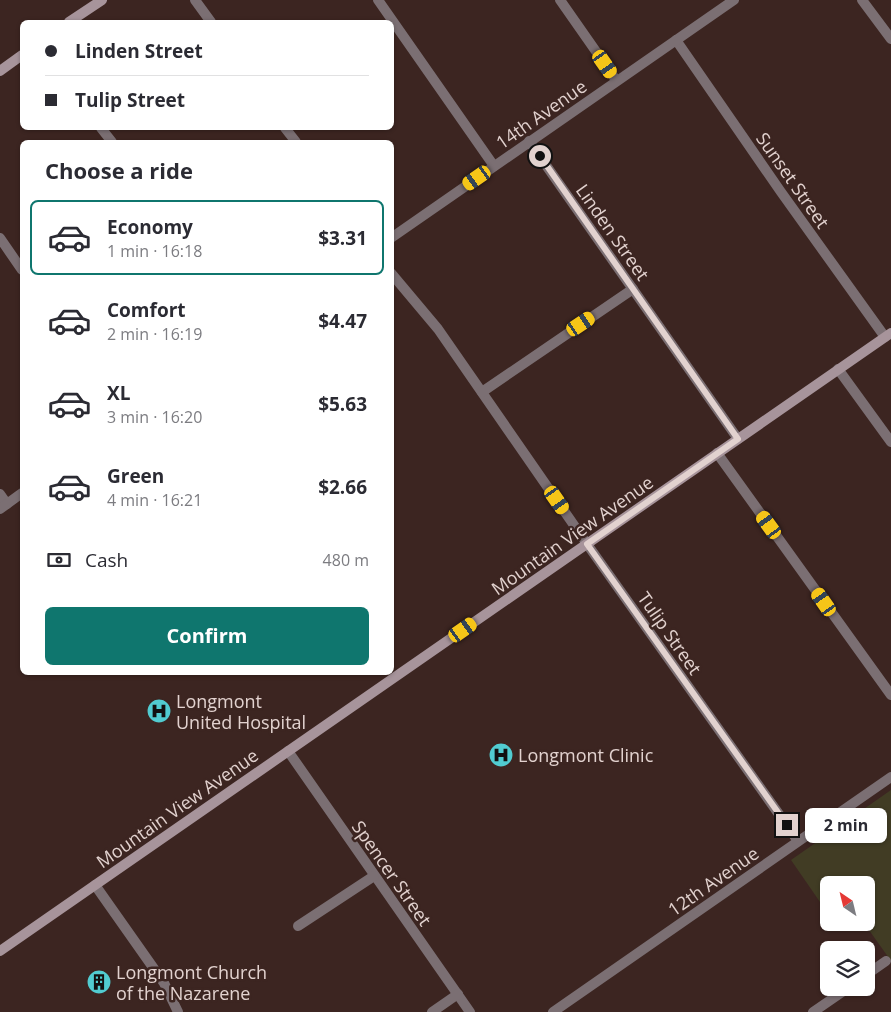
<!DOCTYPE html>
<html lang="en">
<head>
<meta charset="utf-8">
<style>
	body { margin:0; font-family:"Open Sans",sans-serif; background:#f7f7f7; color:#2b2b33; height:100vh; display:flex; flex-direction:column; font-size:19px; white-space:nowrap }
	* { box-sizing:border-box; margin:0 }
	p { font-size:16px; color:#7c7c81 }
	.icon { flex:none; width:28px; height:28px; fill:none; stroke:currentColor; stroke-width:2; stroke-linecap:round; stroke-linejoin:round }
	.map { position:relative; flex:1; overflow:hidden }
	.panel { position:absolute; left:20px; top:140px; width:374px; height:535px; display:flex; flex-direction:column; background:#fff; border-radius:8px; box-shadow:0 1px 4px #0004 }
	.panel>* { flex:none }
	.hud { position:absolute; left:20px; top:20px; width:374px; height:110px; border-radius:8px; box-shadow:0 1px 4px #0004; display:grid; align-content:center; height:110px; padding:0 25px; background:#fff }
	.needle { width:32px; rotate:325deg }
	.fabs { position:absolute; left:820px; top:876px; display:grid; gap:10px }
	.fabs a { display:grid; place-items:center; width:55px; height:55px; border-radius:8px; background:#fff; box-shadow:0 1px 4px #0004; font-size:25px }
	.end { position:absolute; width:22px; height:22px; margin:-11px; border:6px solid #e2d2cf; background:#111; box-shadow:0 0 0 2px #111 }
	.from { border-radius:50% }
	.bubble { position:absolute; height:35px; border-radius:8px; background:#fff; box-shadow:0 1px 4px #0004; font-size:16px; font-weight:700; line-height:35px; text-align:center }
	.car { position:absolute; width:15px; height:30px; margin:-15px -8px; border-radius:6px; box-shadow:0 0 4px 1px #0007; background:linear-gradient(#f5c518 24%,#345 0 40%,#f5c518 0 76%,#345 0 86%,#f5c518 0) }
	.hud b { display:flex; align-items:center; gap:18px; height:48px; font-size:19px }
	.hud b+b { border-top:1px solid #e1e1e2 }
	.hud i { width:12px; height:12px; background:#2b2b33 }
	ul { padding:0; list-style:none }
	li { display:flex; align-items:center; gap:15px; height:75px; margin:0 10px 8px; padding:0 15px; border:2px solid transparent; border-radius:8px }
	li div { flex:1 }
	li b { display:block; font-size:19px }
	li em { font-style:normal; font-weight:700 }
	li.current { border-color:#0f766e }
	li>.icon { width:45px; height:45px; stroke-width:1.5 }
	h2 { padding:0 25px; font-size:22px; line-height:60px }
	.pay { display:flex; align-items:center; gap:12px; height:55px; padding:0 25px; font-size:19px }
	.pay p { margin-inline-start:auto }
	.button { display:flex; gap:10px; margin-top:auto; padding:10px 25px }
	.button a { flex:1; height:58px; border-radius:8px; background:#0f766e; color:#fff; font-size:20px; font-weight:700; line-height:58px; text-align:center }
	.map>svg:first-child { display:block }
</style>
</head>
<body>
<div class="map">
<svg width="891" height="1012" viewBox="0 0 891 1012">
	<rect width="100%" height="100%" fill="#3c2521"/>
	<polygon fill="#413c24" points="891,790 891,961 864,923 866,922 866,885 829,885 829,903 820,902 791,860"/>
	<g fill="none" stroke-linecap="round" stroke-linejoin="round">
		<g stroke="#7b6f73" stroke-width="10">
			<polyline points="195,0 211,22"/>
			<polyline points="378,0 494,166"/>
			<polyline points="560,0 616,80"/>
			<polyline points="862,0 891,39"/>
			<polyline points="676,40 781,192 885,337"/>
			<polyline points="101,128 112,142"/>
			<polyline points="285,128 296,142"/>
			<polyline points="529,141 738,439"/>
			<polyline points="0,238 22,270"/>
			<polyline points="391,238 734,0"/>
			<polyline points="391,273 438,329 587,544 798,841"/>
			<polyline points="838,369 891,442"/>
			<polyline points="482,392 633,289"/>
			<polyline points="717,453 891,695"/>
			<polyline points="0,494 7,504"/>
			<polyline points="0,509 22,493"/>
			<polyline points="288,751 470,1012"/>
			<polyline points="95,885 164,983 178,1012"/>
			<polyline points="298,926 374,876"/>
			<polyline points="866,975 886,961"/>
			<polyline points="432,1012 458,994"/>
			<polyline points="553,1012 891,777"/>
			<polyline points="813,1012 848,988"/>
		</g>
		<g stroke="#a7949b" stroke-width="10">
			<polyline points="69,22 102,0"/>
			<polyline points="0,71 22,55"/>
			<polyline points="0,951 891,333"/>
		</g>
	</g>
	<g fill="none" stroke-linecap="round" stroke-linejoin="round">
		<polyline stroke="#e2d2cf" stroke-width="6" points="540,156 738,439 587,544 787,825"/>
	</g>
	<defs>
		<symbol id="hospital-disc" viewBox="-11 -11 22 22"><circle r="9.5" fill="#51ccd1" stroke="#3c2521"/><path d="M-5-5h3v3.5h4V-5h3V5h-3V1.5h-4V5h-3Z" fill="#111"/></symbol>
		<symbol id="building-disc" viewBox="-11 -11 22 22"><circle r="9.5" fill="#51ccd1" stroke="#3c2521"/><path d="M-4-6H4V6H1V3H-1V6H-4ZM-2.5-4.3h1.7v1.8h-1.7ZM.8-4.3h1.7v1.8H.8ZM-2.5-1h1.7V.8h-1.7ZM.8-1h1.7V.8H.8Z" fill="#111"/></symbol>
	</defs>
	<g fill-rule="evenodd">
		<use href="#hospital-disc" x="145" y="697" width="28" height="28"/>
		<use href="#hospital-disc" x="487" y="741" width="28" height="28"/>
		<use href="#building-disc" x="85" y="968" width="28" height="28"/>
	</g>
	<g text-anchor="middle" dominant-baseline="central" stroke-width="5" stroke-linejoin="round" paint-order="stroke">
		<g font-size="18" fill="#e2d2cf" stroke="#3c2521">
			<text transform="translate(541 114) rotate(-35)">14th Avenue</text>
			<text transform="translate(793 180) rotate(55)">Sunset Street</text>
			<text transform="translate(613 232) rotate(55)">Linden Street</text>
			<text transform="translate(572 535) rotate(-35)">Mountain View Avenue</text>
			<text transform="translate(670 633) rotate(55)">Tulip Street</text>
			<text transform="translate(177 808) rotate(-35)">Mountain View Avenue</text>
			<text transform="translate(392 873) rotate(55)">Spencer Street</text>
			<text transform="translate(713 881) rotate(-35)">12th Avenue</text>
		</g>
		<g font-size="18" fill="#e2d2cf" stroke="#3c2521" text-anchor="start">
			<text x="176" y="701">Longmont<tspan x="176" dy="21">United Hospital</tspan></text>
			<text x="518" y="755">Longmont Clinic</text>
			<text x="116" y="972">Longmont Church<tspan x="116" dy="21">of the Nazarene</tspan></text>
		</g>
	</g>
</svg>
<div class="fabs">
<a><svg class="needle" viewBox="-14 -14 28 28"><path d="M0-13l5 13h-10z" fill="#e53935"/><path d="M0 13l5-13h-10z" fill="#7c7c81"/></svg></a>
<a><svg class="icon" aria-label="layers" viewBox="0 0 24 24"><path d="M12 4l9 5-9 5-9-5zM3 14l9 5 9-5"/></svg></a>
</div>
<i class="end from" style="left:540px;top:156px"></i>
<i class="end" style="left:787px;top:825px"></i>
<div class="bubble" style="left:805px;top:808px;width:82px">2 min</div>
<i class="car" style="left:605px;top:64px;rotate:145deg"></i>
<i class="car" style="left:477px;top:178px;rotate:235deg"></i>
<i class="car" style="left:581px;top:324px;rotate:56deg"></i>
<i class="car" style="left:557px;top:500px;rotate:145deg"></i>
<i class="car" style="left:769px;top:525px;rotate:324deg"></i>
<i class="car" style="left:824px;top:602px;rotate:325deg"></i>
<i class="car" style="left:463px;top:630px;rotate:55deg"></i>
<div class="hud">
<b><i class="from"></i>Linden Street</b>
<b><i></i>Tulip Street</b>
</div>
<section class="panel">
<h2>Choose a ride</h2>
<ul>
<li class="current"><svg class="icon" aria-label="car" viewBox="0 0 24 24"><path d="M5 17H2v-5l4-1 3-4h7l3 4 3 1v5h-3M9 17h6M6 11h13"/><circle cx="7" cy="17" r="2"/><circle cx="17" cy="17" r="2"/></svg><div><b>Economy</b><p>1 min · 16:18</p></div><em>$3.31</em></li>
<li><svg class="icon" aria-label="car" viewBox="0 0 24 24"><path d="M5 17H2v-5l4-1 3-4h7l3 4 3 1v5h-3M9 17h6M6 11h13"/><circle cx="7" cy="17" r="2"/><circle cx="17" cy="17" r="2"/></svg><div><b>Comfort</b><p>2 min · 16:19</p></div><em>$4.47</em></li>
<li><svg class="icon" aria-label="car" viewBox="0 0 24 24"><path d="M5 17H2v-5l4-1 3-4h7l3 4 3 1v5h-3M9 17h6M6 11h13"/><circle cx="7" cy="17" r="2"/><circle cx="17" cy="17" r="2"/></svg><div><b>XL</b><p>3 min · 16:20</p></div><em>$5.63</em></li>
<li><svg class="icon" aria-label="car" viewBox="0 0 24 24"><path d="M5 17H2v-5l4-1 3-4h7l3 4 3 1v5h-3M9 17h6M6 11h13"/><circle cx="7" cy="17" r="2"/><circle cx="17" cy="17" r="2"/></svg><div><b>Green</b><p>4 min · 16:21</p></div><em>$2.66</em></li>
</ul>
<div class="pay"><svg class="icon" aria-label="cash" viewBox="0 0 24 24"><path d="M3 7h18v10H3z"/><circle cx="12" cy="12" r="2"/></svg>Cash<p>480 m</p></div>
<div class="button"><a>Confirm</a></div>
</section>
</div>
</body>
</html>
